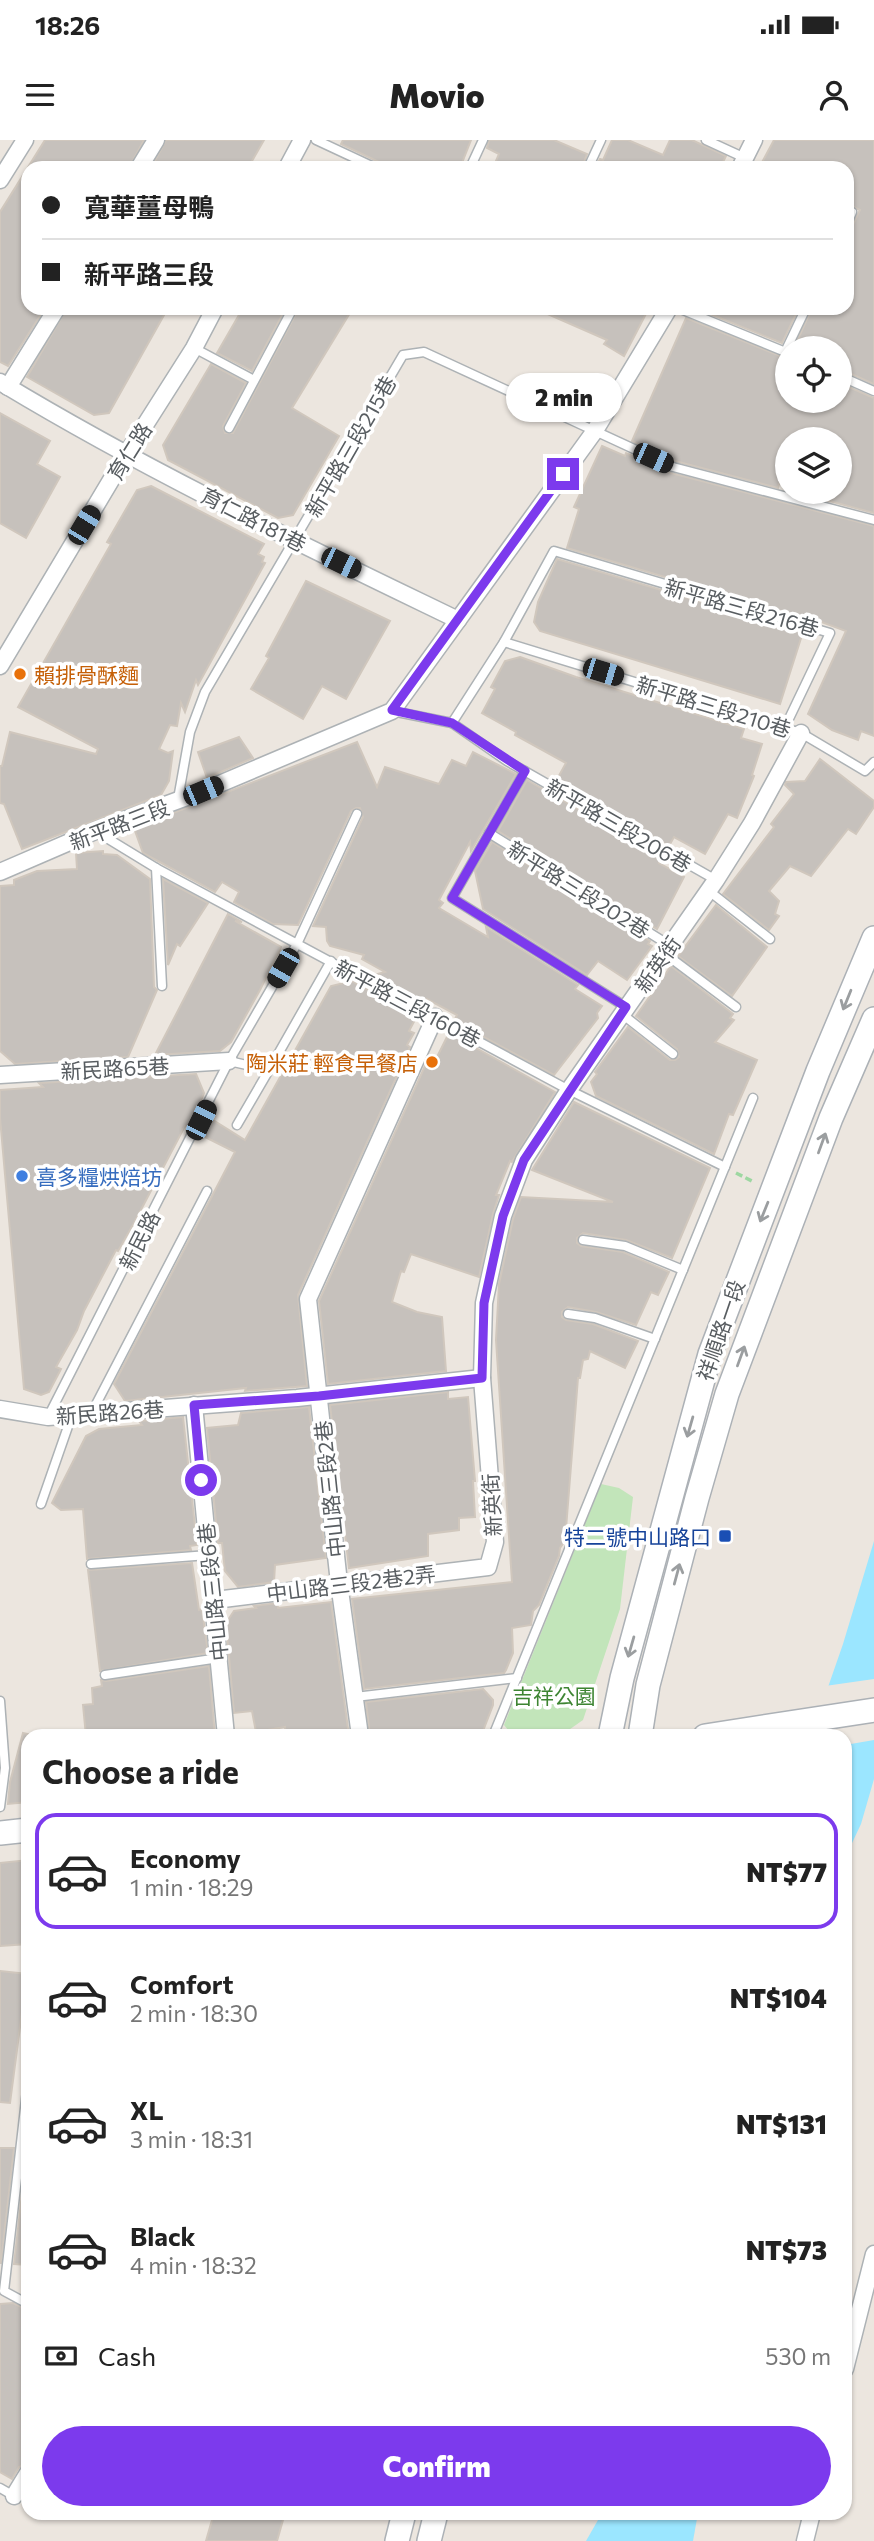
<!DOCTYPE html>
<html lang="en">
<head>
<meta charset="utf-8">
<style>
	body { margin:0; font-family:Commissioner,"Noto Sans TC",sans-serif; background:#f2f2f2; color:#222; height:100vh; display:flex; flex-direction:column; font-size:26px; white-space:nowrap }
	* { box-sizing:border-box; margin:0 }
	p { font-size:23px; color:#767676 }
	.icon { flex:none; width:38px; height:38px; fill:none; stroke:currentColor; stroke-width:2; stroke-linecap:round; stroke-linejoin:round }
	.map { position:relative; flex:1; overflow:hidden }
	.side { position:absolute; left:21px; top:1589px; width:831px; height:791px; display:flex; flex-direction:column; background:#fff; border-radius:21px; box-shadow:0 2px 5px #0004 }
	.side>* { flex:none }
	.top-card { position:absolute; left:21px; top:21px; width:833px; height:154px; border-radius:21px; box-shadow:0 2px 5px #0004; display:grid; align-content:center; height:154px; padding:0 21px; background:#fff }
	.buttons { position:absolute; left:775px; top:196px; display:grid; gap:14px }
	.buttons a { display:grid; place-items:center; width:77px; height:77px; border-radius:50%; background:#fff; box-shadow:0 2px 5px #0004; font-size:35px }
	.end { position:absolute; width:32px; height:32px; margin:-16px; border:9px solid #7c3aed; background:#fff; box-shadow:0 0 0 4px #fff }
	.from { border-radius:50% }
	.bubble { position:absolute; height:49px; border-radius:24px; background:#fff; box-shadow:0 2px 5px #0004; font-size:23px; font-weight:800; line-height:49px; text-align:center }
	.car { position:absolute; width:21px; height:42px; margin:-21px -10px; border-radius:9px; box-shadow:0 0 5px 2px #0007; background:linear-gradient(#222 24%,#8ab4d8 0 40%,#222 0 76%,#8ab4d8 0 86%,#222 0) }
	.top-card b { display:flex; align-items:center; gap:24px; height:66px; font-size:26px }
	.top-card b+b { border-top:2px solid #e0e0e0 }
	.top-card i { width:18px; height:18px; background:#222 }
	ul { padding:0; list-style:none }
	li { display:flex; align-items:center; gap:21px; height:116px; margin:0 14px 10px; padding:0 7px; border:4px solid transparent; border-radius:21px }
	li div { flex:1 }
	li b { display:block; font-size:26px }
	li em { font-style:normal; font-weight:800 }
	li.active { border-color:#7c3aed }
	li>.icon { width:63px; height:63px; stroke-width:1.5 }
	h2 { padding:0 21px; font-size:32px; line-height:84px }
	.pay { display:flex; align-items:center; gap:18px; height:77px; padding:0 21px; font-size:26px }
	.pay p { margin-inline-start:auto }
	.primary-button { display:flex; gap:14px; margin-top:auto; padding:14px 21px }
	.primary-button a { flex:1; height:80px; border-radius:42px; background:#7c3aed; color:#fff; font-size:28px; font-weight:800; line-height:80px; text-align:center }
	.status { display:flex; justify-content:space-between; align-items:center; height:49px; padding:0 35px; background:#fff; direction:ltr }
	.status svg { height:19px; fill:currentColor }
	header { display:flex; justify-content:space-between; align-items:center; height:91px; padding:0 21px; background:#fff; font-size:32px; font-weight:800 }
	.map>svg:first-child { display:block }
</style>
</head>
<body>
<div class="status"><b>18:26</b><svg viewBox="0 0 49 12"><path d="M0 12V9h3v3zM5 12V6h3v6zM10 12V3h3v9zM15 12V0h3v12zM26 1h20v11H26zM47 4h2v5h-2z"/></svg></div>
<header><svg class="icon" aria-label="menu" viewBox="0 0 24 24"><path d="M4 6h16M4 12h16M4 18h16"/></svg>Movio<svg class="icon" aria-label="person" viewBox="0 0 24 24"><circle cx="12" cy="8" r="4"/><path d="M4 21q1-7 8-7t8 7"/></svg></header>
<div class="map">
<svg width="874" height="2401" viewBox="0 0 874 2401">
	<rect width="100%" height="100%" fill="#ece6df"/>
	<polygon fill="#c2e5ba" points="601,1344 619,1348 633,1357 620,1469 583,1580 563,1594 513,1596 504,1585"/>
	<g fill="#9be6ff">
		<polygon points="874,1401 874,1639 861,1684 845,1718 845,1596 811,1596 843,1504"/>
		<polygon points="602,2373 698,2373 693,2401 586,2401"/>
	</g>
	<polygon fill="#ece6df" points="874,1539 874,1600 845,1605 845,1596 807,1596 825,1546"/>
	<g fill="#c6c1bc" stroke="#d0c7bd" stroke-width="2">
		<polygon points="45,0 144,0 129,28 28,28 28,168 45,168 8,226 0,222 0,72"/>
		<polygon points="166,0 264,0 248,28 151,28"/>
		<polygon points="343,0 471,0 460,28 382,28 379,22 341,4"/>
		<polygon points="489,0 554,0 587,14 582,28 493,28 499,14 487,8"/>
		<polygon points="612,0 628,0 663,15 670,0 692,0 726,16 720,28 595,28 600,19 603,20"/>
		<polygon points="774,0 874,0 874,244 840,229 840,208 794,208 812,168 847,168 847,97 860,70 847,64 847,28 759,28"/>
		<polygon points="67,168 168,168 109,273 94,275 27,237"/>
		<polygon points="243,168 286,168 252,231 217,213"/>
		<polygon points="299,168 353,168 292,268 339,296 293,375 278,378 168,320 163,305 211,224 246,243 223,286 225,293 233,293"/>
		<polygon points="534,168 649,168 624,216 604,204 607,200"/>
		<polygon points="695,168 799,168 782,203"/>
		<polygon points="686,178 788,219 788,261 840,261 840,243 874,258 874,373 822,359 823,352 840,352 840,299 788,299 788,311 778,348 675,321 632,301"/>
		<polygon points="0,273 50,301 37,324 60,337 26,398 0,383"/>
		<polygon points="602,306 625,316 626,313 671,333 874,386 874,596 861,591 858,600 832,590 808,574 846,491 808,477 807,479 567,408 579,369 574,367"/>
		<polygon points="151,346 264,404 258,414 264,417 262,422 265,423 198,545 196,540 185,572 181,563 177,586 170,585 159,609 168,613 173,611 169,641 161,655 22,709 4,664 0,663 0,626 2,626 10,592 96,614 98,609 18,567 111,404 107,402 137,350"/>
		<polygon points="557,419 803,492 780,564 540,491 534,482 538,462"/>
		<polygon points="306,441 390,481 346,559 322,546 303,579 251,549 269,518 266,516"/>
		<polygon points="520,517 576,537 744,589 741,598 762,604 752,635 754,636 737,678 728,674 705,714 674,697 669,706 556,641 566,623 515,595 516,592 482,573 495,549 491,547 505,521"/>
		<polygon points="239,597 253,618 207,638 198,612"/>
		<polygon points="357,602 377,647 385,627 439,644 452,620 466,626 473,612 516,634 471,711 470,702 439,760 443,763 439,768 488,797 486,787 578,845 575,849 602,866 597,873 598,878 554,935 454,881 457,875 427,859 424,864 370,836 385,832 362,819 364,815 330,806 327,801 326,787 313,786 363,677 360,668 356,668 351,671 298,785 273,784 234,762 239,752 222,742 215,752 143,713 134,688"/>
		<polygon points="820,619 874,661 874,667 856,694 848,689 811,736 790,726 769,751 779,761 775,774 779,776 769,790 723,754 774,687 771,684 794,654 785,645 786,642 805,641"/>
		<polygon points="527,640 662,717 659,723 684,737 657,789 498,691"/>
		<polygon points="492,702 650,801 648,804 652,806 627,840 598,821 587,835 483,769 475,731"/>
		<polygon points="103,711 103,714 117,715 150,739 154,847 157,850 128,917 15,924 0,911 0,746 14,745 14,740 37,731 77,729 76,713"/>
		<polygon points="163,739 208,763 180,806 177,804 168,825"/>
		<polygon points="716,765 767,807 732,856 678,816"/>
		<polygon points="228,774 242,782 235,781 281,807 260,850 231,902 220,911 155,915"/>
		<polygon points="671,826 733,874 730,878 734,880 715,902 757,920 733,975 729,974 714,1014 596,956 591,942 597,934 595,932 628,887 670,920 675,920 679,917 677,909 636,876"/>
		<polygon points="352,841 417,876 409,891 414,893 407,905 410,907 298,1155 307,1246 245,1251 246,1248 125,1261 114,1244 235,1012 199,994 208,977 245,1000 331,846"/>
		<polygon points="449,893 555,952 512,1022 510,1021 496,1055 499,1055 493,1074 479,1137 411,1114 404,1132 401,1131 392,1162 417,1172 442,1177 446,1231 328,1244 319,1161 429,917 435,921"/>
		<polygon points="196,934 204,953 197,970 188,987 185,986 134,1083 118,1111 116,1110 84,1171 77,1190 56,1227 61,1229 49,1252 41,1255 24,1249 0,978 0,950 43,947 39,943"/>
		<polygon points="574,962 710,1028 672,1118 626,1100 583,1093 577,1098 577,1103 581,1106 623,1112 669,1132 658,1155 651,1152 636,1185 596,1172 568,1167 562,1172 562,1177 566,1180 593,1184 638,1201 625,1228 590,1211 588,1219 583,1220 580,1238 578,1238 565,1401 560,1408 559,1416 539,1465 533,1471 531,1485 512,1488 513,1513 506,1530 504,1533 364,1549 352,1459 512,1442 496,1200 499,1144 513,1079 521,1057 613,1062 532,1030"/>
		<polygon points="448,1252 448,1259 468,1257 475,1341 473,1341 475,1377 459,1378 459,1390 428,1394 428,1416 349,1428 330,1265"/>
		<polygon points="309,1267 326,1418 275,1425 274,1442 238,1447 225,1431 222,1403 218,1403 207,1288 238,1285 241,1273"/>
		<polygon points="183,1277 197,1405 190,1406 191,1410 87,1419 83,1369 61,1370 52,1363 86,1296 99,1289 142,1285 139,1281"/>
		<polygon points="192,1423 199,1470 202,1469 208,1513 100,1531 88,1430"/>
		<polygon points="331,1462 349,1596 286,1596 285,1587 256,1592 252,1571 234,1573 226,1483 234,1471 256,1468 254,1466 277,1463 278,1468"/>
		<polygon points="209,1526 215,1596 86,1596 83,1565 93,1564 92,1548 102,1546 101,1540 106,1541"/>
		<polygon points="483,1549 493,1560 493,1565 483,1591 478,1596 370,1596 366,1562"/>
		<polygon points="23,1593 28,1594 28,1662 8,1664 10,1642"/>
		<polygon points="28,1720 28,1804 0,1806 0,1723"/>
		<polygon points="0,1831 27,1834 10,1963 0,1962"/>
		<polygon points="0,2008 14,2008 1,2123 0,2123"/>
		<polygon points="27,2009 28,2009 28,2125 14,2124"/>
		<polygon points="13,2163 28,2170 28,2323 19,2327 12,2339 0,2332 0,2164"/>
		<polygon points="214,2373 285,2373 277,2401 206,2401"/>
	</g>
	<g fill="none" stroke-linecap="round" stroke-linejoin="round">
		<defs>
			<g id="lane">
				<polyline points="316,0 376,28"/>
				<polyline points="706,0 745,18"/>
				<polyline points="470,28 483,0"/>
				<polyline points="588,28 601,0"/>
				<polyline points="847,84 852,72"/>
				<polyline points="678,168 788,213"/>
				<polyline points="194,208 254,240"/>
				<polyline points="785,212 806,168"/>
				<polyline points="840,236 874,251"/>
				<polyline points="229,288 293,168"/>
				<polyline points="504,502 801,593 865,631 874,622"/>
				<polyline points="392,571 452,583 504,502 554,411 830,493 785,587"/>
				<polyline points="452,583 507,621 716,740"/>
				<polyline points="525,631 452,758 626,867"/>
				<polyline points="178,659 190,592 205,552 403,215 424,212 673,327 874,380"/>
				<polyline points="97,692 156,728 569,950 725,1027"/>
				<polyline points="489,693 669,805"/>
				<polyline points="156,728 162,846"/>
				<polyline points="709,751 770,799"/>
				<polyline points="664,813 736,867"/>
				<polyline points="622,874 673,914"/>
				<polyline points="229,921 269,930 331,821"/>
				<polyline points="237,985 269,930"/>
				<polyline points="583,1100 625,1106 683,1130"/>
				<polyline points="568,1174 595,1178 655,1199"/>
				<polyline points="91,1274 207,1051"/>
				<polyline points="48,1277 229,921 297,804 357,674"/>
				<polyline points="41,1364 72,1275"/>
				<polyline points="91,1424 208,1415"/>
				<polyline points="105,1535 219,1518"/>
				<polyline points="355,1557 517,1538"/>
				<polyline points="0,1561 5,1628 0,1667"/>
				<polyline points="493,1596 753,958"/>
				<polyline points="28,1942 4,2151 28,2164"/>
				<polyline points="0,2348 14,2356"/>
			</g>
			<g id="street">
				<polyline points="139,28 156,0"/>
				<polyline points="287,28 302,0"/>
				<polyline points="740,28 754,0"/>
				<polyline points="0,40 25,0"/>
				<path d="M 0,242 C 147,331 303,405 458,480"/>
				<polyline points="8,247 57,168"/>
				<polyline points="0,526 126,315 194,208 215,168"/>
				<polyline points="0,732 95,691 203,651 392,571 594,292 669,168"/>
				<polyline points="0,935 229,921"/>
				<path d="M 194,1265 C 204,1376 216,1486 226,1596"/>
				<polyline points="0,1269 48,1277 297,1258 482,1238"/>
				<polyline points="215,1460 488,1427 495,1402 482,1238 484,1163 503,1076 524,1020 569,950 716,740 752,683 801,593"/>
				<polyline points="360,1596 339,1443 308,1159 435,877"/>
				<polyline points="845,2229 874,2114"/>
				<polyline points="14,2356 28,2333"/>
				<polyline points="805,2401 812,2373"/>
			</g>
			<g id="secondary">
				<polyline points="610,1596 622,1538 710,1214 818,931 874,798"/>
				<polyline points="640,1596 648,1545 697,1358 727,1254 831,978 874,879"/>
				<polyline points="705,1596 874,1570"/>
				<polyline points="0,1693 28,1690"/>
				<polyline points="397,2401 404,2373"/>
				<polyline points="429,2401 436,2373"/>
			</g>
		</defs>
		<use href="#lane" stroke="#adb2b5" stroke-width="11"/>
		<use href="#street" stroke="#adb2b5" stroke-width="19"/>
		<use href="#secondary" stroke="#acb1b6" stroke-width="26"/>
		<polyline stroke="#9dd7a1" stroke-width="3.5" stroke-dasharray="7 3.5" stroke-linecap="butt" points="736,1033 754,1042"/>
		<use href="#lane" stroke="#fff" stroke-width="8"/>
		<use href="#street" stroke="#fff" stroke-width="16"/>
		<use href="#secondary" stroke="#fff" stroke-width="23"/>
	</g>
	<defs><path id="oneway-shaft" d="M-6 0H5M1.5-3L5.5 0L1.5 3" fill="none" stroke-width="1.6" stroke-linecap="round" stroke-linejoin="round" transform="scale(1.75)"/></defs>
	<g stroke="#9b9ea0">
		<use href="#oneway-shaft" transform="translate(847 860) rotate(112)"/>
		<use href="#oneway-shaft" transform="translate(822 1003) rotate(-70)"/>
		<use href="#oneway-shaft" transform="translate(764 1072) rotate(112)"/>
		<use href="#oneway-shaft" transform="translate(741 1216) rotate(-70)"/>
		<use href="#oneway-shaft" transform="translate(690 1287) rotate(106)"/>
		<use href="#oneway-shaft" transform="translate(677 1434) rotate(-75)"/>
		<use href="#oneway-shaft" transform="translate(631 1507) rotate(106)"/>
	</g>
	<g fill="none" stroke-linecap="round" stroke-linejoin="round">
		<polyline stroke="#7c3aed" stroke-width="9" points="201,1340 194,1265 319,1256 482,1238 484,1163 503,1076 524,1020 626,867 452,758 525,631 452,583 392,570 563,334"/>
	</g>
	<g fill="#e8710a" stroke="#fff" stroke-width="2.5">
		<circle cx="20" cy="534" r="7"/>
		<circle cx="432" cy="922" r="7"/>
	</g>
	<circle fill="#3f7fe0" stroke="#fff" stroke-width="2.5" cx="22" cy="1036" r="7"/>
	<rect fill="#1a4fb4" stroke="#fff" stroke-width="2.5" x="718" y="1389" width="14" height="14" rx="3.5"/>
	<g text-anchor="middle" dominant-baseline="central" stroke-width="7" stroke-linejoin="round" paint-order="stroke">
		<g font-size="21" fill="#585d61" stroke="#fff">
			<text transform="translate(350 306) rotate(-60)">新平路三段215巷</text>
			<text transform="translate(129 311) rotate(-58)">育仁路</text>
			<text transform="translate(254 379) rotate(27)">育仁路181巷</text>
			<text transform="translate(742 467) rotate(16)">新平路三段216巷</text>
			<text transform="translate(714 566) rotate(17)">新平路三段210巷</text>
			<text transform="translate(119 684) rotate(-21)">新平路三段</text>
			<text transform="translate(619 685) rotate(30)">新平路三段206巷</text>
			<text transform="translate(579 749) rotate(32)">新平路三段202巷</text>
			<text transform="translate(657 824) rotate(-55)">新英街</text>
			<text transform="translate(408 863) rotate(28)">新平路三段160巷</text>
			<text transform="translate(115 928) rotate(-3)">新民路65巷</text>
			<text transform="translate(139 1100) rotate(-63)">新民路</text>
			<text transform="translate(720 1190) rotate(-71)">祥順路一段</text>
			<text transform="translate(110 1272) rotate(-4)">新民路26巷</text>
			<text transform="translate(329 1349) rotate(-96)">中山路三段2巷</text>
			<text transform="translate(491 1365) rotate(-93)">新英街</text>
			<text transform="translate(351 1443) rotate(-7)">中山路三段2巷2弄</text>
			<text transform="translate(212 1452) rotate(-96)">中山路三段6巷</text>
		</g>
		<g font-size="21" fill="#c56008" stroke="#fff" text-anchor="start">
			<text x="34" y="534">賴排骨酥麵</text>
			<text x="418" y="922" text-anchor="end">陶米莊 輕食早餐店</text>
		</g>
		<g font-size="21" fill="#366cbe" stroke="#fff" text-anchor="start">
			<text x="36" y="1036">喜多糧烘焙坊</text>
		</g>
		<g font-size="21" fill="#164399" stroke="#fff" text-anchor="end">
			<text x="711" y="1396">特二號中山路口</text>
		</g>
		<g font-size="21" fill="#3e8533" stroke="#fff">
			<text x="554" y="1555">吉祥公園</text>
		</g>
	</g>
</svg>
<div class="buttons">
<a><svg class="icon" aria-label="locate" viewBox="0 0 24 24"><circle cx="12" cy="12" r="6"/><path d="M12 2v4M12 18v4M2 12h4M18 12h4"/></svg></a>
<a><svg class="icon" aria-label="layers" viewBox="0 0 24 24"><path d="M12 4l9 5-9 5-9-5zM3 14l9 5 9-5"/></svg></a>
</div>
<i class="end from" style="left:201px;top:1340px"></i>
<i class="end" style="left:563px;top:334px"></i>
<div class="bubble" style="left:506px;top:233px;width:116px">2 min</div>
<i class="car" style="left:653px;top:318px;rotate:114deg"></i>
<i class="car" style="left:84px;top:385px;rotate:31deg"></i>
<i class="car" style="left:341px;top:423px;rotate:116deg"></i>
<i class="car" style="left:603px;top:532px;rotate:107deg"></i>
<i class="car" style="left:203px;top:651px;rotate:67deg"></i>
<i class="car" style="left:283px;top:828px;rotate:210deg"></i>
<i class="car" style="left:201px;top:980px;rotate:26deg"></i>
<div class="top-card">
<b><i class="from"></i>寬華薑母鴨</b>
<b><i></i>新平路三段</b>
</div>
<section class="side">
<h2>Choose a ride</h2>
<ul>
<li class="active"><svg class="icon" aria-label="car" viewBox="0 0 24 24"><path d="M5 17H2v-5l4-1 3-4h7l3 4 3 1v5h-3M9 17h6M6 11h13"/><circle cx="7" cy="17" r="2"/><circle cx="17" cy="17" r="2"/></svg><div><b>Economy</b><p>1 min · 18:29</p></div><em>NT$77</em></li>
<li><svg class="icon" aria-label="car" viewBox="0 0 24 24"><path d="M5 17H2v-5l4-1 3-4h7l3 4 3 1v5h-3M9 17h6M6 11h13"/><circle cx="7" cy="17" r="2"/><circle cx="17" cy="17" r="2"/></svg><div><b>Comfort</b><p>2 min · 18:30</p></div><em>NT$104</em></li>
<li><svg class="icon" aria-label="car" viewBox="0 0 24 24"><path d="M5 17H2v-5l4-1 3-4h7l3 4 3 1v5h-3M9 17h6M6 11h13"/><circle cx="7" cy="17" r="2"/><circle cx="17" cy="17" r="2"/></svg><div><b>XL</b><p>3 min · 18:31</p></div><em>NT$131</em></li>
<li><svg class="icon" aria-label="car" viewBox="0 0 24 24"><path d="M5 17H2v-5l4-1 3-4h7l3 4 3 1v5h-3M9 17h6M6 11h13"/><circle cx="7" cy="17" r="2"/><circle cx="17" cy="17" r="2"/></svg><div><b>Black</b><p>4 min · 18:32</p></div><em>NT$73</em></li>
</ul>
<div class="pay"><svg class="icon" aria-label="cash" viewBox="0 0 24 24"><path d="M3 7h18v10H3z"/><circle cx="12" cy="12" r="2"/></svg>Cash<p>530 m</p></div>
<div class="primary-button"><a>Confirm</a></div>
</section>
</div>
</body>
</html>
